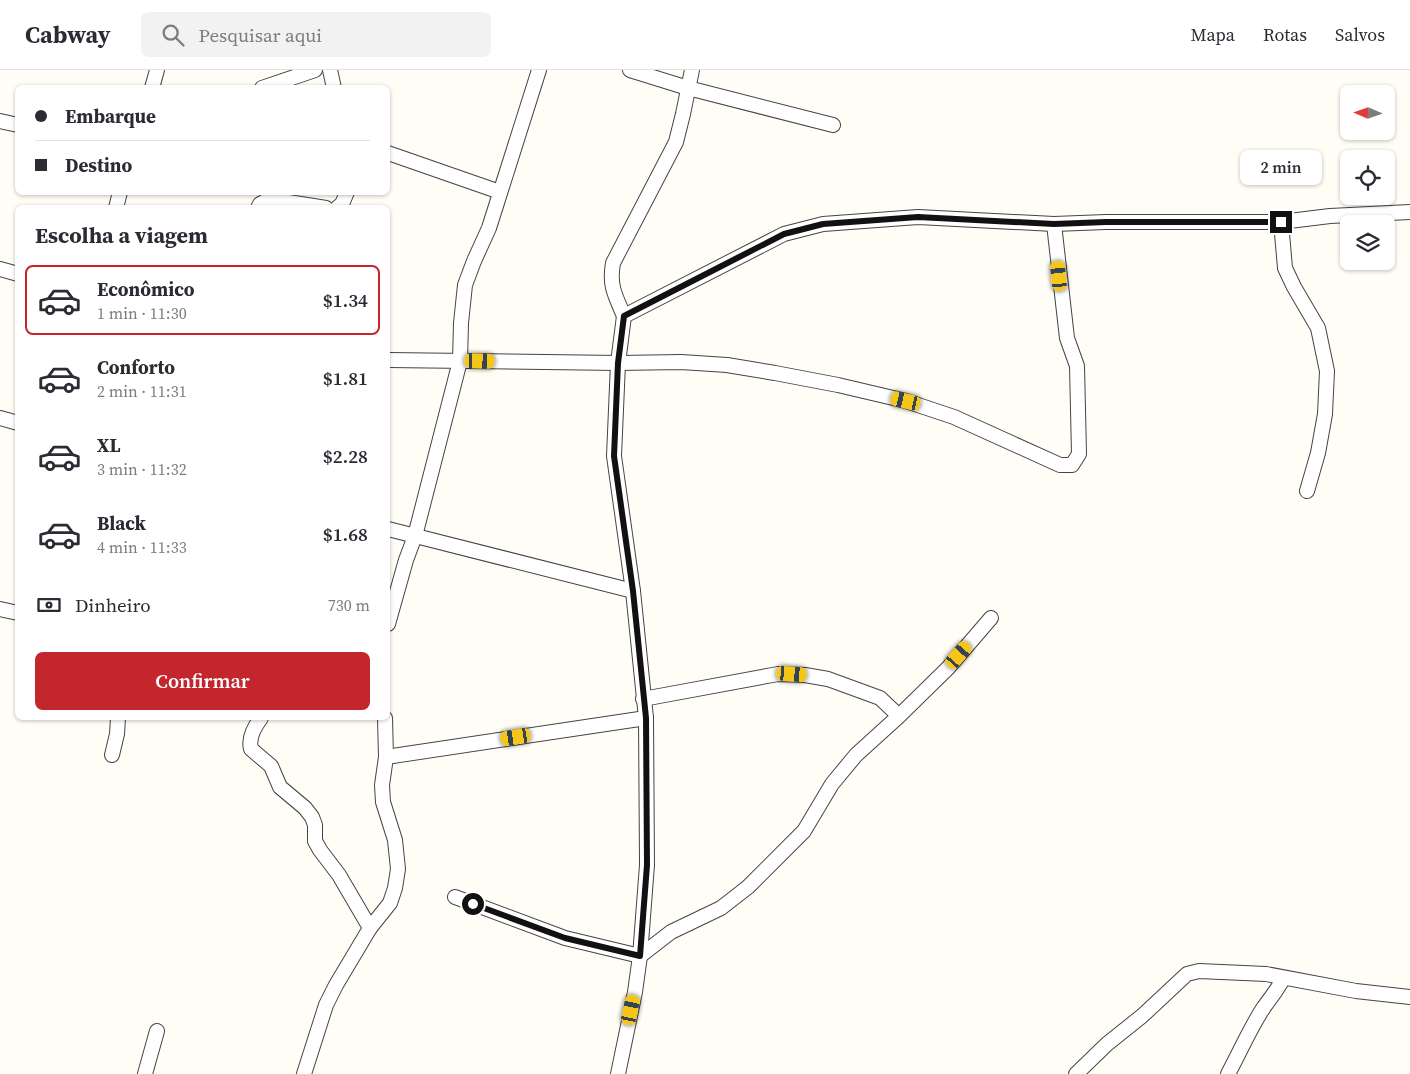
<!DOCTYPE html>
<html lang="pt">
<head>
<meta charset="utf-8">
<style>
	body { margin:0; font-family:"Source Serif 4",serif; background:#f2f2f3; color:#2b2b33; height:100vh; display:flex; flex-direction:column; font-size:19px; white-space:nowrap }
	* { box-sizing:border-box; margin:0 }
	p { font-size:16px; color:#7c7c81 }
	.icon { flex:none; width:28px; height:28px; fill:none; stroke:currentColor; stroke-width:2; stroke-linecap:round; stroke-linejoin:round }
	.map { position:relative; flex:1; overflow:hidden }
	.sheet { position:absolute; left:15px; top:135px; width:375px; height:515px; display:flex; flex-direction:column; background:#fff; border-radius:8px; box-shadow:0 1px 4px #0004 }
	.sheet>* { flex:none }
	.hud { position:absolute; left:15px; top:15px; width:375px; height:110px; border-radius:8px; box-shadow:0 1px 4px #0004; display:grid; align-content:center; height:110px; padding:0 20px; background:#fff }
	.needle { width:32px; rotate:272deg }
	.tools { position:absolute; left:1340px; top:15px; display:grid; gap:10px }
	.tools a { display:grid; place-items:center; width:55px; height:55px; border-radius:8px; background:#fff; box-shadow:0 1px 4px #0004; font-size:25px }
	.end { position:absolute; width:22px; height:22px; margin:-11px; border:6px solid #111; background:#fff; box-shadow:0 0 0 2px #fff }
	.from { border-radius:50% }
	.bubble { position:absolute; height:35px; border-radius:8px; background:#fff; box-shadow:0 1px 4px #0004; font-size:16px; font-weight:600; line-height:35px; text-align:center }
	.car { position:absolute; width:15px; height:30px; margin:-15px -8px; border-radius:6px; box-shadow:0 0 4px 1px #0007; background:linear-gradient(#f5c518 24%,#345 0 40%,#f5c518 0 76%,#345 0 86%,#f5c518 0) }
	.hud b { display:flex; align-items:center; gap:18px; height:48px; font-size:19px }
	.hud b+b { border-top:1px solid #e1e1e2 }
	.hud i { width:12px; height:12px; background:#2b2b33 }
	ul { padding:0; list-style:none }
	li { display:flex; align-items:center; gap:15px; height:70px; margin:0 10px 8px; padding:0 10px; border:2px solid transparent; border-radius:8px }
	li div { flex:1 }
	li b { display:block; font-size:19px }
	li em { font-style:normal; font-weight:600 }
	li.selected { border-color:#c4262e }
	li>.icon { width:45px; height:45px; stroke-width:1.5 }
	h2 { padding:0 20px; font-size:22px; line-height:60px }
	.pay { display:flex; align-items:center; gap:12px; height:55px; padding:0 20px; font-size:19px }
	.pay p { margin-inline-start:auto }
	.primary-button { display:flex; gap:10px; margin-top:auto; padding:10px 20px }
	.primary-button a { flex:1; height:58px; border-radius:8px; background:#c4262e; color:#fff; font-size:20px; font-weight:600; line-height:58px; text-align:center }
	header { display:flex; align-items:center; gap:30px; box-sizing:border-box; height:70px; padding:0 25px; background:#fff; border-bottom:1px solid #e1e1e2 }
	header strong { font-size:24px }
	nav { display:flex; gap:28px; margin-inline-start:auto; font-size:18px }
	.search { width:350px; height:45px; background:#f2f2f3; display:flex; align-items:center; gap:12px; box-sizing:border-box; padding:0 18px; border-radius:8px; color:#7c7c81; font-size:19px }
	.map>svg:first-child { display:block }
</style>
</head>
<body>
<header>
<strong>Cabway</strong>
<div class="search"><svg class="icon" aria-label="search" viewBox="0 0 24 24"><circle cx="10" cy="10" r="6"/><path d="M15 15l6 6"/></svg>Pesquisar aqui</div>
<nav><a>Mapa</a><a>Rotas</a><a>Salvos</a></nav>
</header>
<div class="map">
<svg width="1410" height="1004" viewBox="0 0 1410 1004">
	<rect width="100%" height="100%" fill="#fffdf5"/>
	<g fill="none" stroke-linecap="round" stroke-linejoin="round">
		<defs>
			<g id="minor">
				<polyline points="330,0 334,18"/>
				<polyline points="630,0 688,18 833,55"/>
				<polyline points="152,18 157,0"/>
				<polyline points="262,18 315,0"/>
				<polyline points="0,51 18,55"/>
				<polyline points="388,83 500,122"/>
				<polyline points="116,138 120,122"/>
				<polyline points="258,138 260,134 269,129 326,138"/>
				<polyline points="337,138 342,134 347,122"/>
				<polyline points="1281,152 1285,198 1294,217 1318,258 1327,301 1325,344 1318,383 1307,421"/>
				<polyline points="0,199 18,204"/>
				<path d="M 624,246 C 615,225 609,216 613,193 L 676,72 L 683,44 L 692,0"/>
				<polyline points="388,290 618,293 681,292 727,295 775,303 838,315 906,331 954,347 1060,395 1072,395 1079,384 1077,296 1067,268 1054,154"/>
				<polyline points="0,348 18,353"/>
				<polyline points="388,459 633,521"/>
				<polyline points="0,539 18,543"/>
				<polyline points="388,554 406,490 415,466 460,291 461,253 465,215 474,191 489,158 539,0"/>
				<polyline points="643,629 778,604 805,605 828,609 880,628 899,646"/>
				<path d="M 261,648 C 255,656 248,668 251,679 L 271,696 L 280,717 L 305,738 L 312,747 L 315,755 L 315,771 L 320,780 L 339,805 L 370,858"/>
				<polyline points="112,685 117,664 118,648"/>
				<polyline points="386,687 646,648"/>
				<polyline points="455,827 565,868 640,886 671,862 721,838 748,817 804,761 832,714 856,685 899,646 948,598 991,548"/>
				<polyline points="145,1004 157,961"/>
				<polyline points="304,1004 326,935 336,915 370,858 390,833 395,818 398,799 395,770 383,732 382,715 386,687 385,648"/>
				<polyline points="618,1004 635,922 640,886 647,795 646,648 633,521 614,386 618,293 624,246 784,164 823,154 918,147 1054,154 1106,152 1281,152 1330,146 1410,142"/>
				<polyline points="1076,1004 1107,974 1142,946 1187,904 1199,901 1266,904 1356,921 1410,927"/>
				<path d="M 1228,1004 C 1240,982 1250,958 1264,937 C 1271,928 1278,918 1284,908"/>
			</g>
		</defs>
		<use href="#minor" stroke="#444" stroke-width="16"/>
		<use href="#minor" stroke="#fff" stroke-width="14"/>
	</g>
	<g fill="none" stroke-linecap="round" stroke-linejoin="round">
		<polyline stroke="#111" stroke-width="6" points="473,834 565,868 640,886 647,795 646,648 633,521 614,386 618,293 624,246 784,164 823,154 918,147 1054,154 1106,152 1281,152"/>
	</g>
</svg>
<div class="tools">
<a><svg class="needle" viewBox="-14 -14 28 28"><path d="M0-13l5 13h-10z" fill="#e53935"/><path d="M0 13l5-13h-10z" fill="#7c7c81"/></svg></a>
<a><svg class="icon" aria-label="locate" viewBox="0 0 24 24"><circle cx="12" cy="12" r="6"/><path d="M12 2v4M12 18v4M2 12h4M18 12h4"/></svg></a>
<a><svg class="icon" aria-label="layers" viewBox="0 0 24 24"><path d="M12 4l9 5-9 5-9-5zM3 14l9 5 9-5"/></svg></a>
</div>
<i class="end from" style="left:473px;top:834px"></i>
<i class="end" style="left:1281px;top:152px"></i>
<div class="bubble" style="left:1240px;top:80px;width:82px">2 min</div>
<i class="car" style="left:1059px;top:206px;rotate:354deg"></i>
<i class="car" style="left:480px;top:291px;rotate:91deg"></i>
<i class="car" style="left:906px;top:331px;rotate:283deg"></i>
<i class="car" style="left:959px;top:585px;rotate:41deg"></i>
<i class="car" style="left:792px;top:604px;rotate:94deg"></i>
<i class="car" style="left:516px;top:667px;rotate:261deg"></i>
<i class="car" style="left:631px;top:940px;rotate:12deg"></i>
<div class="hud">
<b><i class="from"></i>Embarque</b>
<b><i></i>Destino</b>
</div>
<section class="sheet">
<h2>Escolha a viagem</h2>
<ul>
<li class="selected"><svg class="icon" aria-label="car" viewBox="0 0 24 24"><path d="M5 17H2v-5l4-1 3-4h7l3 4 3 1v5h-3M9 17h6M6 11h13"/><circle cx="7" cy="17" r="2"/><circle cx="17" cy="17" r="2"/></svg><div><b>Econômico</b><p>1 min · 11:30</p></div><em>$1.34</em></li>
<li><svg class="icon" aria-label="car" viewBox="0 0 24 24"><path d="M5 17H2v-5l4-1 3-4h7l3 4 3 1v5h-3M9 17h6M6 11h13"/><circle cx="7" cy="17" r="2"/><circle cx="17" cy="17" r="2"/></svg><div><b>Conforto</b><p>2 min · 11:31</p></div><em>$1.81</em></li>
<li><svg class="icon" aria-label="car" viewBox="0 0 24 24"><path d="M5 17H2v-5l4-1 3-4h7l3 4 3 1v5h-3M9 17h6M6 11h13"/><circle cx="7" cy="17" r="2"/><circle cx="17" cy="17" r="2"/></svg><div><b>XL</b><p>3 min · 11:32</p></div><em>$2.28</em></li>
<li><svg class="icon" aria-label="car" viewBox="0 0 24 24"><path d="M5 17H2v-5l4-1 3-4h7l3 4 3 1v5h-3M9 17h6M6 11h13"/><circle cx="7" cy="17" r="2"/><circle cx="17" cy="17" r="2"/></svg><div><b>Black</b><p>4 min · 11:33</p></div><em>$1.68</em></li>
</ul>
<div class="pay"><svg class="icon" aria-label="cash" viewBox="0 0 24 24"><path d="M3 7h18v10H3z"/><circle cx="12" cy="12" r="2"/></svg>Dinheiro<p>730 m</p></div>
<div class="primary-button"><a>Confirmar</a></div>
</section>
</div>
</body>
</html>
